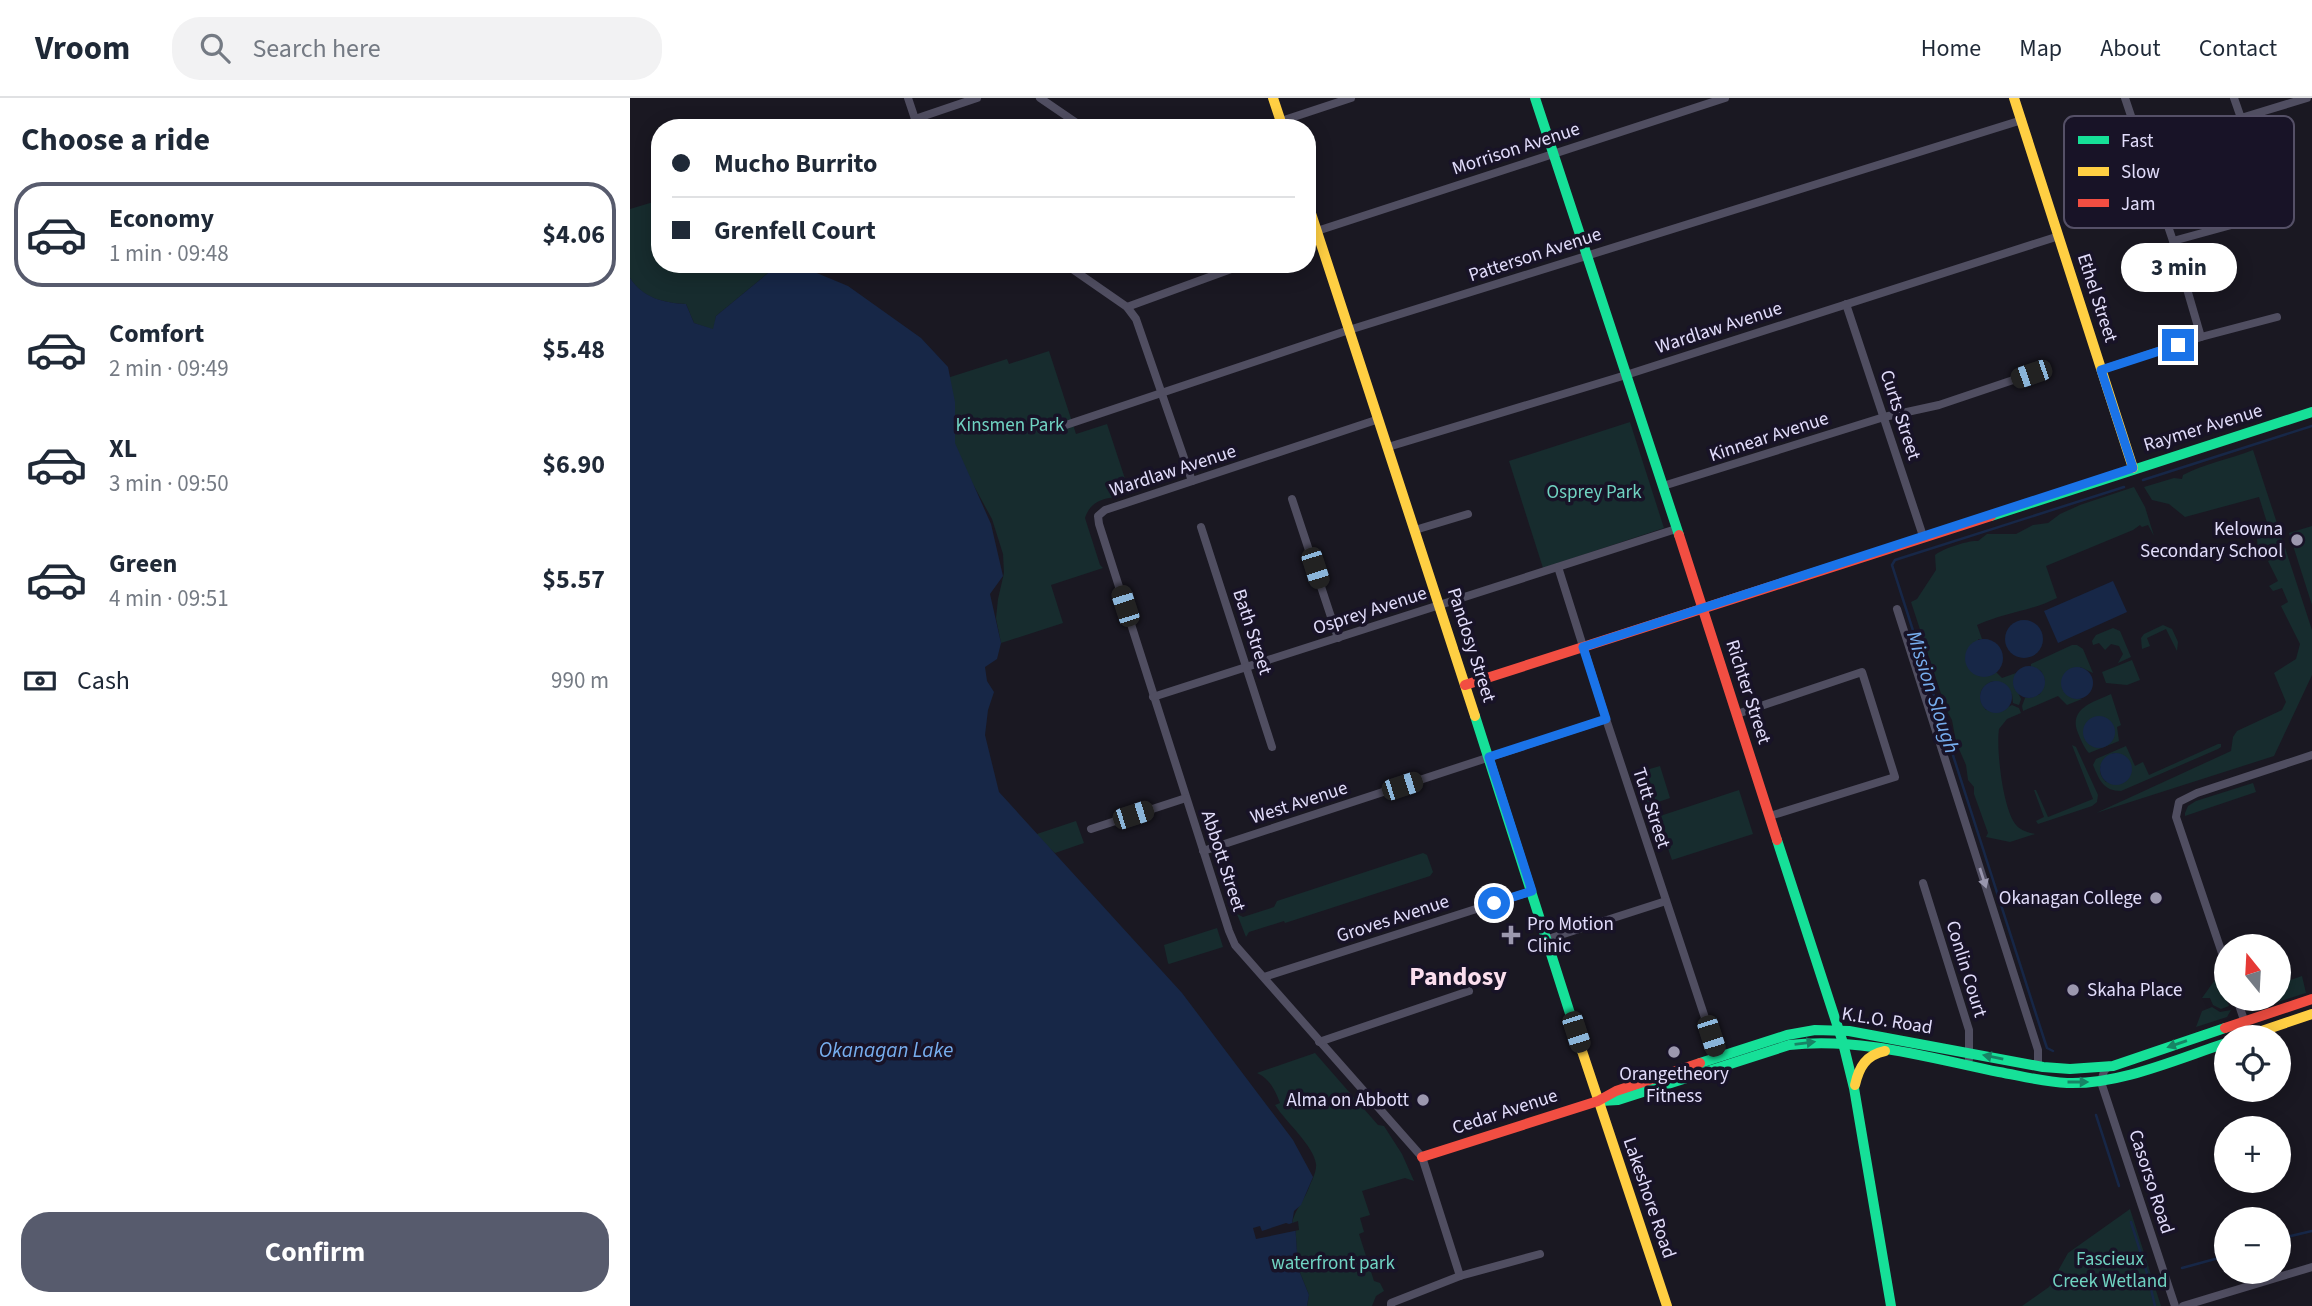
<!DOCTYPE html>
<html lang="en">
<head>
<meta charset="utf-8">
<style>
	body { margin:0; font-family:"Source Sans 3",sans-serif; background:#f2f2f3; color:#1f2937; height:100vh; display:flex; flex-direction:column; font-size:26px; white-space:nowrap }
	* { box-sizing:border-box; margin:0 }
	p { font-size:23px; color:#747a83 }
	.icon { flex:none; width:38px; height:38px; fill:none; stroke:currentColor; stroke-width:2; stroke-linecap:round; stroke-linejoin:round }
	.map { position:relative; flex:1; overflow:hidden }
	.panel { display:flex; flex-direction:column; background:#fff; width:630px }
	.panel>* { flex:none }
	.top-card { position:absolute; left:21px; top:21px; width:665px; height:154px; border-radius:28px; box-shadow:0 4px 18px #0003; display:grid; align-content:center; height:154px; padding:0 21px; background:#fff }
	.needle { width:46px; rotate:342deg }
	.buttons { position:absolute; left:1584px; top:836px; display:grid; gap:14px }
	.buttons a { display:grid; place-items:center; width:77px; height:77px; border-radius:50%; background:#fff; box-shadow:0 4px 18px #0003; font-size:35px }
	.end { position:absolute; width:32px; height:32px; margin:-16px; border:9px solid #1a73e8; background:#fff; box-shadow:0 0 0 4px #fff }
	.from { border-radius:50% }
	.bubble { position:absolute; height:49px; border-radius:24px; background:#fff; box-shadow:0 4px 18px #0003; font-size:23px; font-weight:700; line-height:49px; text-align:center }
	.car { position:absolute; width:21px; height:42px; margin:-21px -10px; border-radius:9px; box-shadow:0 0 5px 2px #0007; background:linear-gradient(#222 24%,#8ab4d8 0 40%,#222 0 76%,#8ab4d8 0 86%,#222 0) }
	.top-card b { display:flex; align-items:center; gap:24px; height:66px; font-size:26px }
	.top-card b+b { border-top:2px solid #e0e1e3 }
	.top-card i { width:18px; height:18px; background:#1f2937 }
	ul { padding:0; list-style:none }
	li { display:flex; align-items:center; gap:21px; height:105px; margin:0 14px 10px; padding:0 7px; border:4px solid transparent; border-radius:28px }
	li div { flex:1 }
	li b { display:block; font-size:26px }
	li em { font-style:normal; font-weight:700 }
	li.on { border-color:#575b6d }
	li>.icon { width:63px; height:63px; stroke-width:1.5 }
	h2 { padding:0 21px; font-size:32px; line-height:84px }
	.pay { display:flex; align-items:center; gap:18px; height:77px; padding:0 21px; font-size:26px }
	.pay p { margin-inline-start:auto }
	.button { display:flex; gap:14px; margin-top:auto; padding:14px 21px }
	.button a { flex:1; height:80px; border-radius:28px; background:#575b6d; color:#fff; font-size:28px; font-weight:700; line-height:80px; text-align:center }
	header { display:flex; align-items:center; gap:42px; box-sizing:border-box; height:98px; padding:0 35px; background:#fff; border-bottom:2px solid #e0e1e3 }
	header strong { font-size:33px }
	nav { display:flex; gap:38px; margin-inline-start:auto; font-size:24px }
	.search { width:490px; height:63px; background:#f2f2f3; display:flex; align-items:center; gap:18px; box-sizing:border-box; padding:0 24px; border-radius:28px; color:#747a83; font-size:26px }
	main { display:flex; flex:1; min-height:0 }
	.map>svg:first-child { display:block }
</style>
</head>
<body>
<header>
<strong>Vroom</strong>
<div class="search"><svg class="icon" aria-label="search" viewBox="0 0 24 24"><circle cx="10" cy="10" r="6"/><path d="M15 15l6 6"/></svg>Search here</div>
<nav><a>Home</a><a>Map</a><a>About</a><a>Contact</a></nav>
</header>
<main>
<section class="panel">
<h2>Choose a ride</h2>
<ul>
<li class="on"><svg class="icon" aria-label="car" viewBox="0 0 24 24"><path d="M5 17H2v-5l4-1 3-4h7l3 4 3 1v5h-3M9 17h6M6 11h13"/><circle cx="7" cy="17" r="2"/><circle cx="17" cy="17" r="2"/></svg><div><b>Economy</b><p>1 min · 09:48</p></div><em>$4.06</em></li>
<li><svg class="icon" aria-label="car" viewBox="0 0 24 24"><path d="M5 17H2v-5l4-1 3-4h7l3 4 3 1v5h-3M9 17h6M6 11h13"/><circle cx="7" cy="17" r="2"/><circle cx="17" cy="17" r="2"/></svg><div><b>Comfort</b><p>2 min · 09:49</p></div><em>$5.48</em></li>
<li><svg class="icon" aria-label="car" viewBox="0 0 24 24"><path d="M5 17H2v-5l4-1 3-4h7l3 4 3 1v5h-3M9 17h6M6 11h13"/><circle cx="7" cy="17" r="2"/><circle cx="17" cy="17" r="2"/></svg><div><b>XL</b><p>3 min · 09:50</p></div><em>$6.90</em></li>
<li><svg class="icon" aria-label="car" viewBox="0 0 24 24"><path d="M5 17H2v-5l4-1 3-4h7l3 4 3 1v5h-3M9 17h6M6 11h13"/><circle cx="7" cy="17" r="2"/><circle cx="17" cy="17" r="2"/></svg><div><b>Green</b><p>4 min · 09:51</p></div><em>$5.57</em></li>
</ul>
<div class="pay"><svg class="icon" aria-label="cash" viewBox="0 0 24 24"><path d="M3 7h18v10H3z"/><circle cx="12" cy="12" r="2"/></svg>Cash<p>990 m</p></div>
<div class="button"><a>Confirm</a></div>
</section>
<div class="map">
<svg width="1682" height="1208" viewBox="0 0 1682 1208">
	<rect width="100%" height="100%" fill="#1a1822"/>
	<g fill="#172c2e" fill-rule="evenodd">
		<path d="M 30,102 L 30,166 L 149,166 L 86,218 L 84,232 L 64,225 L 56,206 C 34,205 12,200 0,180 L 0,111 Z"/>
		<path d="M 419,253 L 446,336 L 477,326 L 500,396 C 481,401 462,398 455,420 L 470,467 L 473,470 L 421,487 L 433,525 L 371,545 L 366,520 L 368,501 L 374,475 L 373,456 L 362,421 L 320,344 L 314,281 L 377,261 L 379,266 Z"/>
		<polygon points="1000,324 1034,430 913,470 879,363"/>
		<path d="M 1623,352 L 1682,532 L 1682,577 L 1644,658 L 1466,715 L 1601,653 L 1603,639 L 1607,633 L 1652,612 L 1656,604 L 1644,575 L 1666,561 L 1670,546 L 1651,508 L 1658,504 L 1652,490 L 1643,493 L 1639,488 L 1648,483 L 1638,463 L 1655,457 L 1652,446 L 1628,453 L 1627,441 L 1640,434 L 1629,399 L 1555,419 L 1539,406 L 1522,402 L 1514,389 L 1544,380 L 1552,381 L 1553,377 C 1573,366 1600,361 1623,352 Z"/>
		<path d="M 1504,389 L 1515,409 L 1524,438 L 1518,427 L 1512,429 L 1510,427 L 1503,432 L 1416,468 L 1427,500 C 1401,513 1373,515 1347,527 L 1352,541 L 1348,541 L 1362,577 L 1366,574 L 1372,580 L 1386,575 L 1383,584 L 1391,601 L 1389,607 L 1383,605 L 1382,596 L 1363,583 C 1349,588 1346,601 1356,612 L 1376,610 L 1382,607 L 1389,610 L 1391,615 L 1377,621 L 1369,631 C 1366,652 1373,711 1386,727 C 1391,733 1400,735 1405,736 L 1380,744 L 1356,739 L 1358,735 L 1344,696 L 1344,689 L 1338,682 L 1336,667 L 1326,644 L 1322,622 L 1316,611 L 1281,504 L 1287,501 L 1306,472 L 1305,457 C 1312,451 1338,442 1348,443 L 1357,436 L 1386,436 L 1403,427 L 1418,425 L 1430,416 L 1450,407 Z"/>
		<polygon points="1682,428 1682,507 1659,435"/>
		<polygon points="1533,527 1542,531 1548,544 1547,553 1536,531 1517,540 1520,548 1512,551 1511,540 1514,536"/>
		<polygon points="1483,530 1490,533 1501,559 1488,565 1493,556 1489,548 1481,546 1475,552 1469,545 1463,547 1462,543 1466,537"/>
		<polygon points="1442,547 1447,547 1453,551 1463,575 1450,569 1443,600 1452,601 1437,607 1428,598 1393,613 1392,608 1395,600 1400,600 1410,596 1415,582 1411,573 1401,569 1401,566"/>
		<polygon points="1502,562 1510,582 1497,587 1476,585 1472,574"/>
		<path d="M 1481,596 L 1491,627 L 1487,629 L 1489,643 L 1459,655 C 1454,650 1451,642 1448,635 C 1438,610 1464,604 1481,596 Z"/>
		<path d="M 1588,646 L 1591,646 L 1591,649 L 1588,651 L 1491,693 C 1473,693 1469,681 1463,667 L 1466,661 L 1496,648 L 1505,668 L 1513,664 L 1519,677 ZM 1483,655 C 1494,655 1502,662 1501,674 L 1476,684 C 1464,671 1472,664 1483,655 Z"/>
		<polygon points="1442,647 1446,649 1468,697 1467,704 1462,708 1408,726 1406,723 1414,719 1404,692 1406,692 1418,719 1463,701"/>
		<polygon points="1030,668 1040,700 1016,708 1006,675"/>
		<polygon points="1623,685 1626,694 1555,718 1555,715 1558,708 1566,703"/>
		<polygon points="1109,692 1123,736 1042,762 1027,719"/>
		<polygon points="446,723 454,745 425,755 404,737"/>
		<polygon points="793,755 797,757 803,774 800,778 655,825 654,823 619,834 616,839 607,816 613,819 644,809 647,803"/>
		<polygon points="587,830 593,849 539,866 538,865 534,847"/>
		<polygon points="1672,878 1676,895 1625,911 1619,906 1619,901 1648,901 1649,886"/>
		<polygon points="1587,879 1591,882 1599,908 1591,911 1583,907 1580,900 1572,900"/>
		<polygon points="1582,909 1590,914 1601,912 1597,919 1566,929 1572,913"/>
		<path d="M 685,955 L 748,1027 L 754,1028 L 772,1056 L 784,1083 L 775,1080 L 732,1093 L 740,1117 L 730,1120 L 734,1134 L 729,1136 L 744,1183 L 750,1185 L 754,1193 L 746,1198 L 742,1208 L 677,1208 L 679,1197 L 668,1170 L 665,1125 L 662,1126 C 664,1113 673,1104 678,1092 C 681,1084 687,1074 686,1066 C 684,1048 655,1023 645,1007 L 650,1005 C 645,992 640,981 627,975 Z"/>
		<polygon points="1500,1111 1531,1208 1392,1208 1419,1189 1438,1155"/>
	</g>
	<g fill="#172747">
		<path d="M 149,166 L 165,166 L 218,188 L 291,240 L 318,269 L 325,304 L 325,345 L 361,426 L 373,478 L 360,496 L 371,545 L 367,561 L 355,569 L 357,583 L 364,594 L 358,612 L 355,637 L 369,694 L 552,895 L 663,1042 L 683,1079 L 671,1107 L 664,1113 L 662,1125 L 665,1124 L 668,1170 L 679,1197 L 677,1208 L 0,1208 L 0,180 C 13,200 34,205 56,206 L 64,225 L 83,231 L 86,218 Z"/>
		<polygon points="1483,483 1497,514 1428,545 1414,513"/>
		<circle cx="1394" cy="541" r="19"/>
		<circle cx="1354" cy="560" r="19"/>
		<circle cx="1399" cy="584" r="16"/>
		<circle cx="1447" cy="585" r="16"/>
		<circle cx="1366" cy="599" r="16"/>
		<circle cx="1469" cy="634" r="16"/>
		<circle cx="1486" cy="671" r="16"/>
	</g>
	<polygon fill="#1a1822" points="668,1123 669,1132 626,1141 623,1130 630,1128 632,1133 656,1125 659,1126"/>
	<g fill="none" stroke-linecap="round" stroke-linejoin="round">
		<g stroke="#172747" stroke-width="2.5">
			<polyline points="1513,382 1682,328"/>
			<polyline points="1423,953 1417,950 1414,941 1262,467 1265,462 1494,389"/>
			<polyline points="1466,1017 1489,1088"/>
			<polyline points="1501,1124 1518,1178 1525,1208"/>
			<polyline points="1648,1141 1682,1133"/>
			<polyline points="1552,1170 1596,1158"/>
		</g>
		<g stroke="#504e61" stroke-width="8">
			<polyline points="278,0 288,30"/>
			<polyline points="410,0 454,30"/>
			<polyline points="1495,0 1543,143 1571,239"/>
			<polyline points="1604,0 1611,20 1677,0"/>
			<polyline points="285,21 347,0"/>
			<polyline points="630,30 721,0"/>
			<polyline points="687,133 1095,0"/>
			<polyline points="1543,143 1616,123"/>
			<polyline points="677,144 689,140"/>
			<polyline points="435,166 497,209 506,221 562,383"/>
			<polyline points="1216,206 1293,438"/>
			<polyline points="497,209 615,166"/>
			<polyline points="1471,272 1571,239 1647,219"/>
			<polyline points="749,321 475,412 468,418 469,426 599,833 605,847 792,1059 830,1178"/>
			<polyline points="430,329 719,232 1392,22"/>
			<polyline points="758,349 996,277 1429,138"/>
			<polyline points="1033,388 1254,319 1309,307 1401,276"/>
			<polyline points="662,401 708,540"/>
			<polyline points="571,429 642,649"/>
			<polyline points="785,432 838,416"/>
			<polyline points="928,469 976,621 1088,959"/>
			<polyline points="1267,511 1408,952 1408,968"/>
			<polyline points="523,599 1046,431"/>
			<polyline points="1107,616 1232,574 1265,679 1140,718"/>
			<polyline points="461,731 556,700"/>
			<polyline points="573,753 976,621"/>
			<polyline points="1293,785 1339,932 1339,961"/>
			<polyline points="918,841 1036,803"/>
			<polyline points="1596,867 1546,719 1549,704 1567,695 1682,657"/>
			<polyline points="634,879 902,793"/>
			<polyline points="1607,901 1619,937"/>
			<polyline points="689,944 839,893"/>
			<polyline points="1479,968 1474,973 1471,984 1545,1208"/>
			<polyline points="761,1208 761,1205 830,1178 910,1156"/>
			<polyline points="1553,1208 1682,1169"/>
		</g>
		<g stroke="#16e098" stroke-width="10">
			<polyline points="905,0 1049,437"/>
			<polyline points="1361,418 1682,314"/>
			<polyline points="845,618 952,953"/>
			<polyline points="1147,742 1213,945 1224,990 1261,1208"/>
			<polyline points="1070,965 1157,937 1185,932 1219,933 1413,969 1440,971 1483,968 1595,930"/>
			<path d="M 971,1003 L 988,1002 L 1159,947 C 1230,939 1300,960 1369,974 C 1391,978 1414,984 1437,985 C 1489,987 1547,961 1596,945"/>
		</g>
		<g stroke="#ffcf43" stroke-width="10">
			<polyline points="643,0 653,30"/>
			<polyline points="1384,0 1503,370"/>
			<polyline points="677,103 845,618"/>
			<polyline points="1611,940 1682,916"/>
			<polyline points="952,953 1037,1208"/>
			<path d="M 1225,987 C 1229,969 1236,957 1255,953"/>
		</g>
		<g stroke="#f24e42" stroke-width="10">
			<polyline points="1049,437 1147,742"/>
			<polyline points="835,587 1361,418"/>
			<polyline points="1595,930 1682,901"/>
			<polyline points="792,1059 968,1003 986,993 1070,965"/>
		</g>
	</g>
	<defs><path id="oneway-solid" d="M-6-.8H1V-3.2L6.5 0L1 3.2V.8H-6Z" transform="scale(1.75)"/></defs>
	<use fill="#9996ae" href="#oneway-solid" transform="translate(1353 780) rotate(72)"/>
	<g fill="#178465">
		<use href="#oneway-solid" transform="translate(1175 945) rotate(-7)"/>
		<use href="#oneway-solid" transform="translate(1547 946) rotate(161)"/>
		<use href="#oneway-solid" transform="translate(1363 959) rotate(-169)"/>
		<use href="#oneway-solid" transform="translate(1448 984)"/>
	</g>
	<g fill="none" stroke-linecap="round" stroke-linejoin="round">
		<polyline stroke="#1a73e8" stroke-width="9" points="864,805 902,793 859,659 976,621 953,549 1503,370 1471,272 1548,247"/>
	</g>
	<g fill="#9c98af" stroke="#181327" stroke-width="2.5">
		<circle cx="1667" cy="442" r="7"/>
		<circle cx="1526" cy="800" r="7"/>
		<path d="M877.5 826.5h7v7h7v7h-7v7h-7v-7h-7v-7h7z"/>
		<circle cx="1443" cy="892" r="7"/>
		<circle cx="1044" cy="954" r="7"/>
		<circle cx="793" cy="1002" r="7"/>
	</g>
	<g text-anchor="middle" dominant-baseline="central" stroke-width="7" stroke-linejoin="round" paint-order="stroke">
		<g font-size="19" fill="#e2ddfb" stroke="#181327">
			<text transform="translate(886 51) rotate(-18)">Morrison Avenue</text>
			<text transform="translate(905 157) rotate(-18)">Patterson Avenue</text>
			<text transform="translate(1467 200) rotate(72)">Ethel Street</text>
			<text transform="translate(1089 230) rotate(-18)">Wardlaw Avenue</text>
			<text transform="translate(1270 317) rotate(72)">Curts Street</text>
			<text transform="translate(1573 330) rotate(-17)">Raymer Avenue</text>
			<text transform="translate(1139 339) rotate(-18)">Kinnear Avenue</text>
			<text transform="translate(543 373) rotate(-18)">Wardlaw Avenue</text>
			<text transform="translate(740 513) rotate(-18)">Osprey Avenue</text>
			<text transform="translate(622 534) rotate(72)">Bath Street</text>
			<text transform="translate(841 547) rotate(72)">Pandosy Street</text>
			<text transform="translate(1118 594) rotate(72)">Richter Street</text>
			<text transform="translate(669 705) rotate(-18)">West Avenue</text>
			<text transform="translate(1021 710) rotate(72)">Tutt Street</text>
			<text transform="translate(593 763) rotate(72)">Abbott Street</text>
			<text transform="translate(763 821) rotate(-18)">Groves Avenue</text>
			<text transform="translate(1336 871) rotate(73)">Conlin Court</text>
			<text transform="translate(1257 923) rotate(9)">K.L.O. Road</text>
			<text transform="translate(875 1014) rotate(-18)">Cedar Avenue</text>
			<text transform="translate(1521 1084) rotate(72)">Casorso Road</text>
			<text transform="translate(1019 1100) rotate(71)">Lakeshore Road</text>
		</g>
		<g font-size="19" fill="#70d3c2" stroke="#181327">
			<text x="380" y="327">Kinsmen Park</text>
			<text x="964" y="394">Osprey Park</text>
			<text x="1480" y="1161">Fascieux<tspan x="1480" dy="22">Creek Wetland</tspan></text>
			<text x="703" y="1165">waterfront park</text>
		</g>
		<g font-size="19" fill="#e2ddfb" stroke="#181327" text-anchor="end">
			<text x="1653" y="431">Kelowna<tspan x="1653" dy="22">Secondary School</tspan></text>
			<text x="1512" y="800">Okanagan College</text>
			<text x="897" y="826" text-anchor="start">Pro Motion<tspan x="897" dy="22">Clinic</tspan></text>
			<text x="1457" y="892" text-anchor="start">Skaha Place</text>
			<text x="1044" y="976" text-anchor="middle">Orangetheory<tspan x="1044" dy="22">Fitness</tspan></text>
			<text x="779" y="1002">Alma on Abbott</text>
		</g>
		<g font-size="21" font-style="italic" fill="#77aeef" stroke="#181327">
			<text transform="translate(1303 594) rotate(72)">Mission Slough</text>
			<text x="256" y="952">Okanagan Lake</text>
		</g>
		<g font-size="26" font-weight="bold" fill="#fbdeee" stroke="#181327">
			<text x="828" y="878">Pandosy</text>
		</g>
	</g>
	<rect x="1434" y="18" width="230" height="112" rx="10" fill="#181327" stroke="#555067" stroke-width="2"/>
	<rect x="1448" y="38" width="31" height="8" fill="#16e098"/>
	<rect x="1448" y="69" width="31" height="9" fill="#ffcf43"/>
	<rect x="1448" y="101" width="31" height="8" fill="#f24e42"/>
	<g font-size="19" fill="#e2ddfb">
		<text x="1491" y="49">Fast</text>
		<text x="1491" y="80">Slow</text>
		<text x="1491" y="112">Jam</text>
	</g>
</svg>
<div class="buttons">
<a><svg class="needle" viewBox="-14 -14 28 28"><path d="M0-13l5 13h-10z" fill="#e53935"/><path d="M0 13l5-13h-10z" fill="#747a83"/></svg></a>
<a><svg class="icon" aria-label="locate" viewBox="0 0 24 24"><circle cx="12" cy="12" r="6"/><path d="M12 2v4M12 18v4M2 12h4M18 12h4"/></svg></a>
<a>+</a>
<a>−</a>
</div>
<i class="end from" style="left:864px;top:805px"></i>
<i class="end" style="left:1548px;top:247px"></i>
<div class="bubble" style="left:1491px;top:145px;width:116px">3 min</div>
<i class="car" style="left:1401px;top:276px;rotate:251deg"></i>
<i class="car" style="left:685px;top:470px;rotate:162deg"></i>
<i class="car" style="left:495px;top:508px;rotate:342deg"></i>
<i class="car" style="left:772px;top:688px;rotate:72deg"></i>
<i class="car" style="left:503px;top:717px;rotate:72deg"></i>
<i class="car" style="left:946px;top:934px;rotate:162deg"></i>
<i class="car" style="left:1081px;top:938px;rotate:162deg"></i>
<div class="top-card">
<b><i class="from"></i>Mucho Burrito</b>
<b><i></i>Grenfell Court</b>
</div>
</div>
</main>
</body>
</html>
